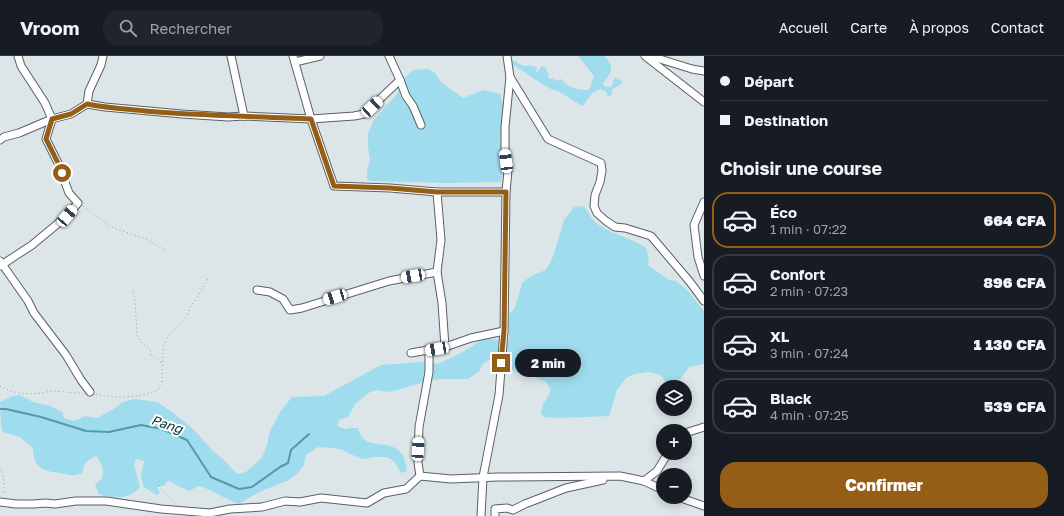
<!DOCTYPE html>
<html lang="fr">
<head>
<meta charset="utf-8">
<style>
	body { margin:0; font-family:"Golos Text",sans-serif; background:#20242c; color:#f1f3f6; height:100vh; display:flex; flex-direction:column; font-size:15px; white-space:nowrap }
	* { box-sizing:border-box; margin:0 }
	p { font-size:13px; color:#9ea1a6 }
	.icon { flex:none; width:22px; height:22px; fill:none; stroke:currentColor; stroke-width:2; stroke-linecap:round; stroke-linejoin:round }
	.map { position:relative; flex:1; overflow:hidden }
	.side { display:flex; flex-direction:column; background:#171b24; width:360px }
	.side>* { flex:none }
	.hud { display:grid; align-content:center; height:88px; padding:0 16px; background:#171b24 }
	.controls { position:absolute; left:656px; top:324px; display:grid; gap:8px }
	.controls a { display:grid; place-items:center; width:36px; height:36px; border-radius:50%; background:#171b24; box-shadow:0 2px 10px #0003; font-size:20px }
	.end { position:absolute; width:18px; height:18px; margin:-9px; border:5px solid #955e17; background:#fff; box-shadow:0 0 0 2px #fff }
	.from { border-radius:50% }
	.bubble { position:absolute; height:28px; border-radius:14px; background:#171b24; box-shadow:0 2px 10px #0003; font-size:13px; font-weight:800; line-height:28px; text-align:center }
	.car { position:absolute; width:12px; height:24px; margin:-12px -6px; border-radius:5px; box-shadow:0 0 3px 1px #0007; background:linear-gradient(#fff 24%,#345 0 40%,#fff 0 76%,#345 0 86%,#fff 0) }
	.hud b { display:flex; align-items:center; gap:14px; height:38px; font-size:15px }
	.hud b+b { border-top:1px solid #363941 }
	.hud i { width:10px; height:10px; background:#f1f3f6 }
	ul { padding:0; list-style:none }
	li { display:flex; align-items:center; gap:12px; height:56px; margin:0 8px 6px; padding:0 8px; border:2px solid #363941; border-radius:16px }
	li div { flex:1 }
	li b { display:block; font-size:15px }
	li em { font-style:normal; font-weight:800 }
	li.on { border-color:#955e17 }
	li>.icon { width:36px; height:36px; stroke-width:1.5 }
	h2 { padding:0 16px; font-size:18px; line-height:48px }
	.action { display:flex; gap:8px; margin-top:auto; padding:8px 16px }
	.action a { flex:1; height:46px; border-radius:16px; background:#955e17; color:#fff; font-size:16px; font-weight:800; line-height:46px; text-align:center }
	header { display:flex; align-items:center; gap:24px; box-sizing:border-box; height:56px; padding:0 20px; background:#171b24; border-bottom:1px solid #363941 }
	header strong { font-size:19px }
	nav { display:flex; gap:22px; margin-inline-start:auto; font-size:14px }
	.search { width:280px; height:36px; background:#20242c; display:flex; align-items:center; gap:10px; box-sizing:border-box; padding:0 14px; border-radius:16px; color:#9ea1a6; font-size:15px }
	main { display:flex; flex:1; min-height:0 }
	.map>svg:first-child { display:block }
</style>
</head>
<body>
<header>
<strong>Vroom</strong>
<div class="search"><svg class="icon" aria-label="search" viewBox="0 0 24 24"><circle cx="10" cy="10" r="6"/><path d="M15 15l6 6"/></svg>Rechercher</div>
<nav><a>Accueil</a><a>Carte</a><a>À propos</a><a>Contact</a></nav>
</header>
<main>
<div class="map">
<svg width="704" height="460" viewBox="0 0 704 460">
	<rect width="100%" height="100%" fill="#dce5e8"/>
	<g fill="#9fdced">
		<path d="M 578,0 L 604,0 C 606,3 609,5 610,8 C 614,16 606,22 603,28 L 605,31 L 610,31 L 613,28 L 613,25 L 615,22 L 622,25 L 622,28 L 617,30 L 612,34 L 612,39 L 608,41 L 606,36 L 601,33 L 597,34 L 595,37 L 593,36 L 583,50 L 579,48 L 558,35 L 551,33 L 542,28 L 511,7 L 511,4 L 512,4 C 517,6 522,10 526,10 C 531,10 532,9 537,12 L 536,15 L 537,17 L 541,11 L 544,10 L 549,19 L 548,22 L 553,23 L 557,25 L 561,23 C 563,25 564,26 566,28 C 572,33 580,34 587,34 L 590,32 L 594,20 Z"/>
		<polygon points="428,13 434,16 442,27 463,42 483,34 500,38 504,52 500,82 502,98 503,113 501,126 446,127 369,125 367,122 367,115 370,105 368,91 368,77 374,64 397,38 404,22 414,14"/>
		<path d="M 584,150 C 587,155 590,161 595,166 C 608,178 631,181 646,192 L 649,205 L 648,209 L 669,224 L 676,225 L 688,235 L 704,255 L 704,308 L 689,311 L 679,325 L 666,327 L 661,319 L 648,316 L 634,318 L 626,322 L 617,334 L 609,360 L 559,362 L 545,361 L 541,358 L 543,348 L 548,341 L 551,333 L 546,326 L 530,319 L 516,316 L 493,303 C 486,305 481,307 480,315 L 468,323 L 442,323 L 428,325 L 390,336 L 377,334 L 370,336 L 355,348 L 348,361 L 339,364 L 337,370 L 345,373 L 351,372 L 358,372 C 364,397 388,381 401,397 C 405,402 406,409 407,415 L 401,417 L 395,406 L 387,401 L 374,401 L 362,403 L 355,400 L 343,394 L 333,392 L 318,391 L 306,399 L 304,409 L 298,417 L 289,424 L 259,436 L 239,448 C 225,443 213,434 199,430 L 189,435 L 176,429 L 170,425 L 166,426 L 165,429 L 157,431 L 160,437 L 156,439 L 143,430 L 141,419 L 144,405 L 136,403 L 134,409 L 140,431 C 129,444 114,443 99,438 L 95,429 C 97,427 101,424 102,422 C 105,414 101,406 96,400 C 87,404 84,407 82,417 C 71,421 71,419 60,417 C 42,415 34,412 33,392 L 20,381 L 3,376 L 1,371 L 0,346 L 10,341 L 20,339 L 33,346 L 50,350 L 62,356 L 64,362 L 74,365 L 85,360 L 97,362 L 112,354 L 123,346 L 135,343 L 157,346 L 169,354 L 192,372 L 213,395 L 224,404 L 232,413 L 238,418 L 246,416 L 262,402 L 267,389 L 270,375 L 280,356 L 292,341 L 324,340 L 381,309 L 422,306 L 438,308 L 461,297 L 485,282 L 509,286 L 509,258 L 515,252 L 522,227 L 531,220 L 546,214 L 552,203 L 561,175 L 564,164 L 574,151 Z"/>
	</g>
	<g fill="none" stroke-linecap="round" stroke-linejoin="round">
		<polyline stroke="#5399ac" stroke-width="2" points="0,353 6,353 41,361 86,375 109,376 141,369 162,373 187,384 211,421 239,433 252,431 280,411 288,407 291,394 309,378"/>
		<defs>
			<g id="minor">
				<polyline points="231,0 244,60"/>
				<polyline points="293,0 311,63 334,130 390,132 437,136 506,136"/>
				<polyline points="389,0 400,24 406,40 413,50 421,69"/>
				<polyline points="645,0 704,46"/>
				<polyline points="650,0 692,13 704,15"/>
				<polyline points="295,6 320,0"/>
				<polyline points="510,21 548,83 601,107 602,115 600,126 595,139 594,150 597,157 606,165 615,171 625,172 651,180 690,226 704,245"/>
				<polyline points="87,48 89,35 101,9 103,0"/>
				<polyline points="0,84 4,81 19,77 52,63 71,58 87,48 105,51 182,58 228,61 244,60 311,63 354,60 364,58 400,24"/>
				<polyline points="437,136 441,184 437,216 442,247 445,291"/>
				<polyline points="704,146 694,169 698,201 704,220"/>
				<polyline points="0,205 28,245 34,257 66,299 81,324 90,336"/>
				<polyline points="0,210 32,189 67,160 78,147 69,137 58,107 46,83 52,63 45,47 21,10 18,0"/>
				<polyline points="257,234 270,236 283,243 290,254 302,252 389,225 437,216"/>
				<polyline points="411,297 445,291 471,282 504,275"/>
				<polyline points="685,377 704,371"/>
				<polyline points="420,420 418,407 419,371 429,316 429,294"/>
				<polyline points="644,425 657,415 668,397"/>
				<polyline points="678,441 704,450"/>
				<polyline points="0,446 16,448 33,448 46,447 55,448 76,445 106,445 161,453 210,457 230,453 262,451 285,445 300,446 321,442 367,447 384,437 406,433 420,420 451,423 498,421 620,420 644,425 663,434"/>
				<polyline points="481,460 483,421 499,339 504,275 506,136 508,114 505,95 505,71 510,21 507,0"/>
				<polyline points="495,460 495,453 507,452 513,454 525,448 566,432 603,424"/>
			</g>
		</defs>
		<use href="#minor" stroke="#596163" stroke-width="9"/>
		<g stroke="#969ea0" stroke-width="1" stroke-dasharray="1 3" stroke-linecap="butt">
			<polyline points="83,150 111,171 146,183 166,195"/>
			<polyline points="133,236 135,243 137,279 141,286 150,294 152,300 163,308"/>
			<path d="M 0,330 C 11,337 27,339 40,337 C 43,337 47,336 50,335 C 60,335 71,337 82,337"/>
			<path d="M 96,338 C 113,343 142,342 158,334 L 162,324 L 163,292 L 167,282 L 171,277 L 183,266 L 187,260 L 191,250 L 197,242 L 209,221"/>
			<polyline points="0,412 3,418 5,439"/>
			<polyline points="158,421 160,432 174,446"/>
		</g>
		<use href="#minor" stroke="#fff" stroke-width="7"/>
	</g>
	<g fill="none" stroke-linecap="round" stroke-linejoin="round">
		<path stroke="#955e17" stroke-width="5" d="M 62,117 L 58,107 L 46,83 L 52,63 L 71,58 L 87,48 C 107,52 126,53 145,55 C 201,60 256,60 311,63 L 334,130 L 390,132 L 437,136 L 506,136 L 504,275 L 501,307"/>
	</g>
	<g text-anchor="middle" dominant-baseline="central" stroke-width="4" stroke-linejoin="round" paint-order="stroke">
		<g font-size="13" font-style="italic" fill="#00303a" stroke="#fff">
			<text transform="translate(167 368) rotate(18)">Pang</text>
		</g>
	</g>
</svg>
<div class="controls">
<a><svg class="icon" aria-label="layers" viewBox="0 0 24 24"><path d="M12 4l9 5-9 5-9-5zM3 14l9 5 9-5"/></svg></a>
<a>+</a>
<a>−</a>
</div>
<i class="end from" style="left:62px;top:117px"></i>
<i class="end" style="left:501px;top:307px"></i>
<div class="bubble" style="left:515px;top:293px;width:66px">2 min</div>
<i class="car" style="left:372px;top:51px;rotate:47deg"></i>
<i class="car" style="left:506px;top:105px;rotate:353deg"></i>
<i class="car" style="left:67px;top:160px;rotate:40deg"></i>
<i class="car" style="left:413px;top:220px;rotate:260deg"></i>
<i class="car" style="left:335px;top:241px;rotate:253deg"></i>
<i class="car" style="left:437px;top:293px;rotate:261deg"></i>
<i class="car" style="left:418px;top:393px;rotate:3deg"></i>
</div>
<section class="side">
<div class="hud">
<b><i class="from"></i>Départ</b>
<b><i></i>Destination</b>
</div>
<h2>Choisir une course</h2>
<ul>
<li class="on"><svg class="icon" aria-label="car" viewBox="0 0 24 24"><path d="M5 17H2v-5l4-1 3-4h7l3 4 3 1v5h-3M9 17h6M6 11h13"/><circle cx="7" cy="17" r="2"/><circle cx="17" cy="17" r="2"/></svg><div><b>Éco</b><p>1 min · 07:22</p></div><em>664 CFA</em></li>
<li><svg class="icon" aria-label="car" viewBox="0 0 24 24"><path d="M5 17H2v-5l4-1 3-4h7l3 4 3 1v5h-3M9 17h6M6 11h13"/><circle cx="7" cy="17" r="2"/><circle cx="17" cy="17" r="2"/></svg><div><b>Confort</b><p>2 min · 07:23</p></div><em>896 CFA</em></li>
<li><svg class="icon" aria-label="car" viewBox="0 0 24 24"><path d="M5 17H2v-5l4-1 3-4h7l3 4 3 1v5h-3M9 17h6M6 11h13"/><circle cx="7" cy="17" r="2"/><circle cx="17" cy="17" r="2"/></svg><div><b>XL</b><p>3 min · 07:24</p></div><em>1 130 CFA</em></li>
<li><svg class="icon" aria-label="car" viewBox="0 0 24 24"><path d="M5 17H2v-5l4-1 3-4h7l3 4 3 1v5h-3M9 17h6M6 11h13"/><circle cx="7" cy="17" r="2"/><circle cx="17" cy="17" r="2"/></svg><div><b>Black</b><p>4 min · 07:25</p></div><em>539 CFA</em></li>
</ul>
<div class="action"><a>Confirmer</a></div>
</section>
</main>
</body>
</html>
